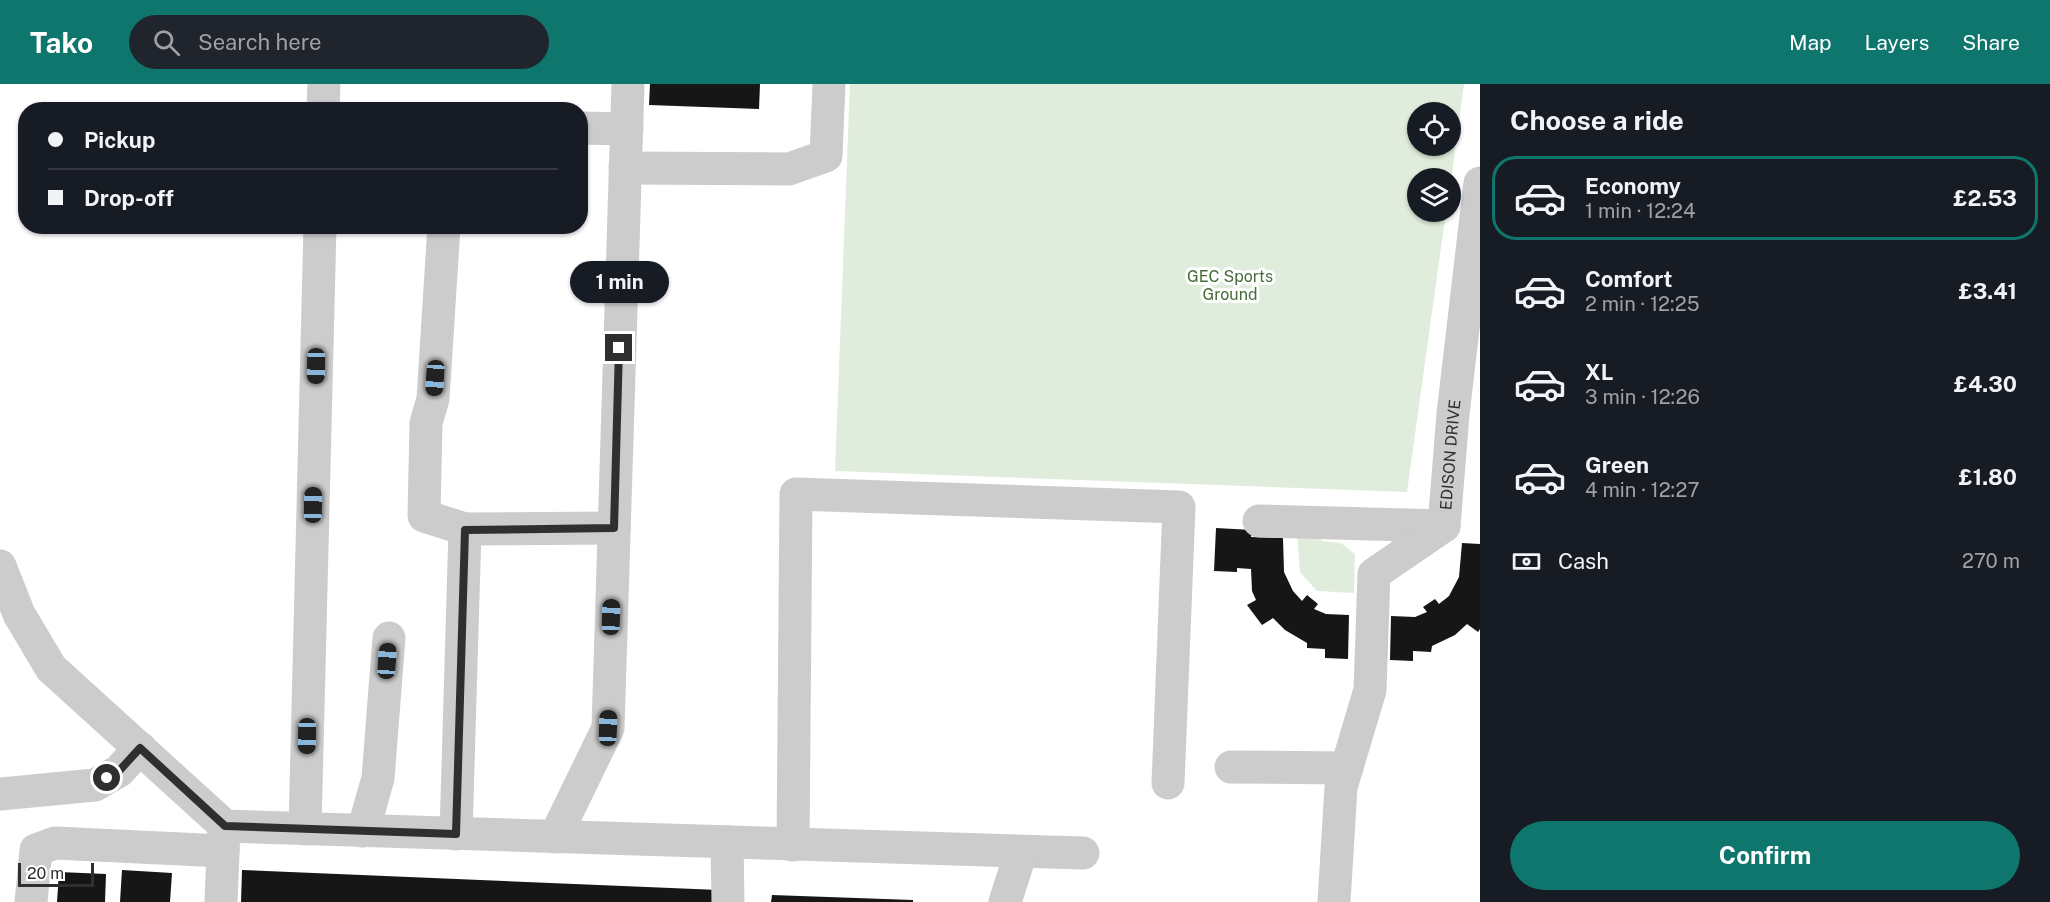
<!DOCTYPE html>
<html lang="en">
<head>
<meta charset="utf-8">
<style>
	body { margin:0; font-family:"Public Sans",sans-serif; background:#20242c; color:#f1f3f6; height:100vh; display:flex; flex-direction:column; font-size:22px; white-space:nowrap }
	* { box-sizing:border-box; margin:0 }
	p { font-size:20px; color:#9ea1a6 }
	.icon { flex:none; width:33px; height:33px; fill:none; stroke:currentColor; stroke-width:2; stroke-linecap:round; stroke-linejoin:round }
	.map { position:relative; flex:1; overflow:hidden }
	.drawer { display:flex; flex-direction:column; background:#171b24; width:570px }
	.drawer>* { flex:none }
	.top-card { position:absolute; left:18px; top:18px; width:570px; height:132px; border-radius:24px; box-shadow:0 2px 4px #0004; display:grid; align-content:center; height:132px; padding:0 30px; background:#171b24 }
	.buttons { position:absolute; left:1407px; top:18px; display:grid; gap:12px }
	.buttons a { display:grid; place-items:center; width:54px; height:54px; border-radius:50%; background:#171b24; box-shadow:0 2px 4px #0004; font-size:30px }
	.scale { position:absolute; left:18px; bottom:15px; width:76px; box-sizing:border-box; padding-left:6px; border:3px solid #2f2f2f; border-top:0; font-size:16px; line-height:21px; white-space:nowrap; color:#2f2f2f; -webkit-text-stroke:4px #fff; paint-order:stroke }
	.end { position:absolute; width:27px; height:27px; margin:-14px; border:8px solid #2f2f2f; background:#fff; box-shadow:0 0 0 3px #fff }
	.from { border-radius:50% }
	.bubble { position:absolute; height:42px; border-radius:21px; background:#171b24; box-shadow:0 2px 4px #0004; font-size:20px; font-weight:700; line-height:42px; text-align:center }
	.car { position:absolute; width:18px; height:36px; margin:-18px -9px; border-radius:8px; box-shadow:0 0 4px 2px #0007; background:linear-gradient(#222 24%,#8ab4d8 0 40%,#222 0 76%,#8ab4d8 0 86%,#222 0) }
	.top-card b { display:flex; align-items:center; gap:21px; height:57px; font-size:22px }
	.top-card b+b { border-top:2px solid #363941 }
	.top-card i { width:15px; height:15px; background:#f1f3f6 }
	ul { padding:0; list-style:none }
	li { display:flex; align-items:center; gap:18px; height:84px; margin:0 12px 9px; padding:0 18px; border:3px solid transparent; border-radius:24px }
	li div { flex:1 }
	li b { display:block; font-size:22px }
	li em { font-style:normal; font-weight:700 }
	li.active { border-color:#0f766e }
	li>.icon { width:54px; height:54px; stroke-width:1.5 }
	h2 { padding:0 30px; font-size:27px; line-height:72px }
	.pay { display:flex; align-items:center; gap:15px; height:66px; padding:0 30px; font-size:22px }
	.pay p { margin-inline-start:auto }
	.cta { display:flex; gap:12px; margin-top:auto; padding:12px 30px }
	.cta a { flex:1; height:69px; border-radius:36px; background:#0f766e; color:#fff; font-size:24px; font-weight:700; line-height:69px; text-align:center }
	header { display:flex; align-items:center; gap:36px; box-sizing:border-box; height:84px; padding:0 30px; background:#0f766e; color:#fff }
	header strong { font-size:28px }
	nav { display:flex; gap:33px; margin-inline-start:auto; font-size:21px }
	.search { width:420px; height:54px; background:#20242c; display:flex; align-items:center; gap:15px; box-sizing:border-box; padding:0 21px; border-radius:33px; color:#9ea1a6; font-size:22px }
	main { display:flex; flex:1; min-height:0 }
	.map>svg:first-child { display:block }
</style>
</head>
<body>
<header>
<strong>Tako</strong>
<div class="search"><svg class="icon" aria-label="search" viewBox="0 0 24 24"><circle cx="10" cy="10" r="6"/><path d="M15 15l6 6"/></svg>Search here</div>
<nav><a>Map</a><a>Layers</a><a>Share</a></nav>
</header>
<main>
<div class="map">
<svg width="1480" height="818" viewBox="0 0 1480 818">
	<rect width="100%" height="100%" fill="#fff"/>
	<g fill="#e1eddc" fill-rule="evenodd">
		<path d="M 850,0 L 1464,0 L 1451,97 L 1450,94 L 1418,94 L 1418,128 L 1446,128 L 1407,408 L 835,387 ZM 1418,28 L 1450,28 L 1450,62 L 1418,62 Z"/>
		<polygon points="1321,448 1321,457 1341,459 1355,470 1354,509 1317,507 1300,488 1297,449"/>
	</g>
	<g fill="#161616">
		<polygon points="650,0 760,0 759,25 649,21"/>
		<polygon points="1216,444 1252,446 1251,453 1283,454 1284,488 1293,507 1302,517 1307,511 1318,520 1314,525 1326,530 1349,531 1348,575 1325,574 1325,565 1307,564 1307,559 1285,546 1273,534 1262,541 1247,521 1256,516 1252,507 1251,485 1237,484 1237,488 1214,487"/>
		<polygon points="1462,459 1480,460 1480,545 1478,548 1467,540 1455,551 1432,562 1431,568 1413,567 1413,577 1390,576 1391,532 1415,533 1427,528 1423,523 1435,515 1439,520 1449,512 1459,493"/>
		<polygon points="122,786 172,789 170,818 120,818"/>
		<polygon points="242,786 719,806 719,818 241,818"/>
		<polygon points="59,788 106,790 105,818 57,818"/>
		<polygon points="772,811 913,816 913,818 771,818"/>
	</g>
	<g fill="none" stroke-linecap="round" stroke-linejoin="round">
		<g stroke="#ccc" stroke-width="33">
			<polyline points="323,26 324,0"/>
			<polyline points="580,44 627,45"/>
			<polyline points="625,84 789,85 826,72 829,0"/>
			<polyline points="444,142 433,315 426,339 424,432 465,445 456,750"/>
			<polyline points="1259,437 1444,442"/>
			<polyline points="465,445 614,444"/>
			<polyline points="0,482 19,530 51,584 225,742 1083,769"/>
			<polyline points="1231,683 1347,684"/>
			<polyline points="0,710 95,701 119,687 140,664"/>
			<polyline points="305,745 320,142"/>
			<polyline points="363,747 378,694 389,554"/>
			<polyline points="555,753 608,644 628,0"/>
			<polyline points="727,758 728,818"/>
			<polyline points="793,761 796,410 1179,423 1168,699"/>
			<polyline points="31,818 36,766 55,759 223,767"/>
			<polyline points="221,818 224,745"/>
			<polyline points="1005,818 1021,768"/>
			<path id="s1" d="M 1334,818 L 1341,703 L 1370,606 L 1374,490 L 1444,442 L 1453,330 L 1480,99"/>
		</g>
	</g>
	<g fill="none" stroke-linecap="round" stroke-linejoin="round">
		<polyline stroke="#2f2f2f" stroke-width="8" points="107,694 119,687 140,664 225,742 456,750 465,446 614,444 619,264"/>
	</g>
	<g text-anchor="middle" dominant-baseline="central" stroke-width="6" stroke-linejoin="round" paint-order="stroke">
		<g font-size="16" fill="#476d39" stroke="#fff">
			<text x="1230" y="192">GEC Sports<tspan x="1230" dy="18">Ground</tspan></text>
		</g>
		<g font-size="16" fill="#2f2f2f" stroke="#fff">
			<text stroke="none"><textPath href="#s1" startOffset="489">EDISON DRIVE</textPath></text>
		</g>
	</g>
</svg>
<div class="buttons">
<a><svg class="icon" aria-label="locate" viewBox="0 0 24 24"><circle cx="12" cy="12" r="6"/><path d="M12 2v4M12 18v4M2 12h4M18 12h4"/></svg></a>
<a><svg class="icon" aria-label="layers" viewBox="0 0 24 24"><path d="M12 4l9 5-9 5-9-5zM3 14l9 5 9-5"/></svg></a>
</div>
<div class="scale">20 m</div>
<i class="end from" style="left:107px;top:694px"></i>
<i class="end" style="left:619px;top:264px"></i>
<div class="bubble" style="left:570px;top:177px;width:99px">1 min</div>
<i class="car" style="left:316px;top:282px;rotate:181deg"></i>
<i class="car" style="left:435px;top:294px;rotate:184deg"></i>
<i class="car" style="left:313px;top:421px;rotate:1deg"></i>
<i class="car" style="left:611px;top:533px;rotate:2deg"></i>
<i class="car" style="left:387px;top:577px;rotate:4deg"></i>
<i class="car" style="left:608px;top:644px;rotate:2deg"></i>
<i class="car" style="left:307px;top:652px;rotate:181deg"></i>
<div class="top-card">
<b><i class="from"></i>Pickup</b>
<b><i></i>Drop-off</b>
</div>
</div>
<section class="drawer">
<h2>Choose a ride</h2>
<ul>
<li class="active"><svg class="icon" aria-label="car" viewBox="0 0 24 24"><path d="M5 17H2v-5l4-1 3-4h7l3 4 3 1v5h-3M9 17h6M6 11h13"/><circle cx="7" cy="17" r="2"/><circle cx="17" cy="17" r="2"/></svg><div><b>Economy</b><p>1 min · 12:24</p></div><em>£2.53</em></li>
<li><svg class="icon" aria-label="car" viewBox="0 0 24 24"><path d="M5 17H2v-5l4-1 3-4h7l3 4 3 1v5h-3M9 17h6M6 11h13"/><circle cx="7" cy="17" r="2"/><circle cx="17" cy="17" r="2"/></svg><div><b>Comfort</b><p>2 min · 12:25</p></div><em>£3.41</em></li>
<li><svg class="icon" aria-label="car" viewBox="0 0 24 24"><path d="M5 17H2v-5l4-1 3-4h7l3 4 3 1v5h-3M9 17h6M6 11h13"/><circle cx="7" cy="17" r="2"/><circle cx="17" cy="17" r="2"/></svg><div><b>XL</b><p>3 min · 12:26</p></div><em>£4.30</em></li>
<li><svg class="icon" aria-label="car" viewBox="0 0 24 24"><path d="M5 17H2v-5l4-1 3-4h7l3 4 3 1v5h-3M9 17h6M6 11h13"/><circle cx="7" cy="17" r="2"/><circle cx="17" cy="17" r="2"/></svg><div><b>Green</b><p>4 min · 12:27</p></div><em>£1.80</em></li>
</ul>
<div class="pay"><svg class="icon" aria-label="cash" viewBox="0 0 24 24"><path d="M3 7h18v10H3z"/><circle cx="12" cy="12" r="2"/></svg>Cash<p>270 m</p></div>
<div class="cta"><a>Confirm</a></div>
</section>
</main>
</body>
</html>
